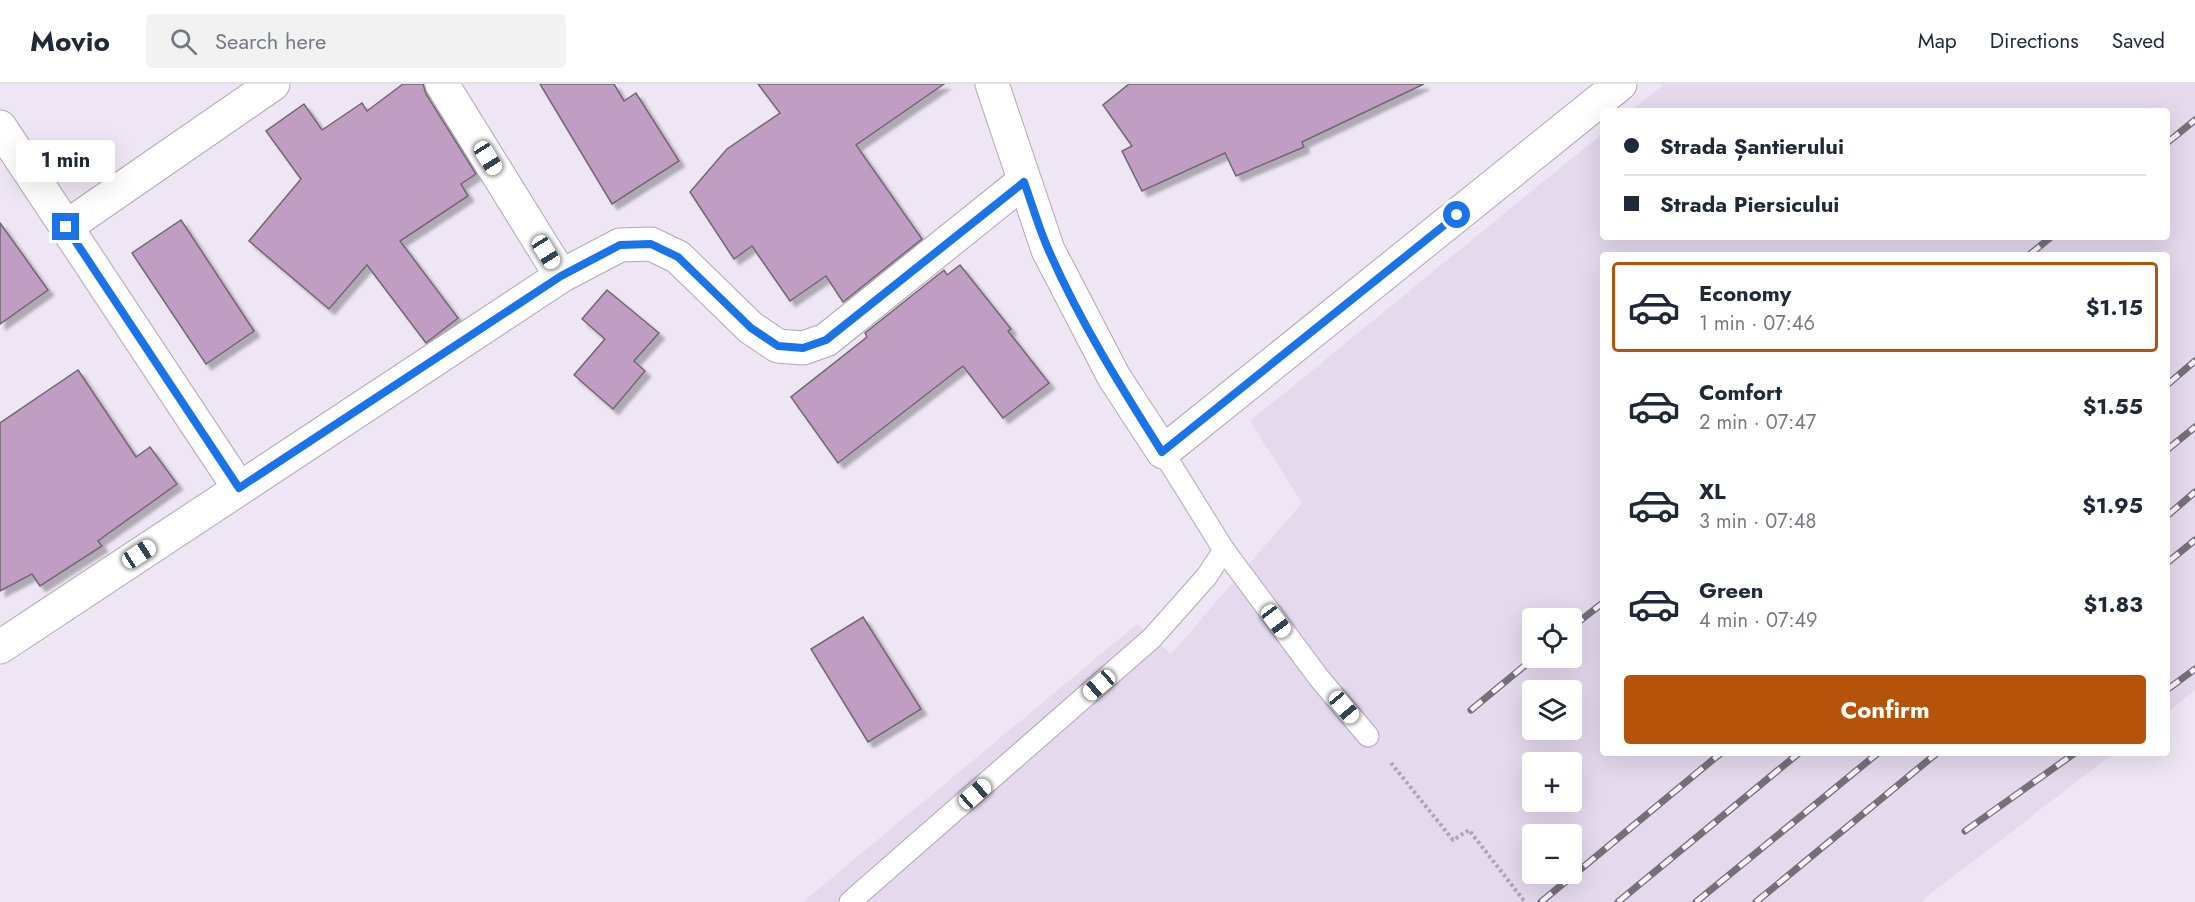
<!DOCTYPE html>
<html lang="en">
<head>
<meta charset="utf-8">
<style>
	body { margin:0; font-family:Jost,sans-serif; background:#f2f2f3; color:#1f2937; height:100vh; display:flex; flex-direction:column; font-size:22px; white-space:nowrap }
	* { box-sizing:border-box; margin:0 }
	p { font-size:20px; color:#747a83 }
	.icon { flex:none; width:33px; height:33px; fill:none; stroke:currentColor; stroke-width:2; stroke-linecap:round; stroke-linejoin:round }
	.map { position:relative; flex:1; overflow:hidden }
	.drawer { position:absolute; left:1600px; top:168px; width:570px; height:504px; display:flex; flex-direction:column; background:#fff; border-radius:6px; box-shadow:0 6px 24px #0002 }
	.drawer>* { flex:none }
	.hud { position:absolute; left:1600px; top:24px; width:570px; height:132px; border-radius:6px; box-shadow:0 6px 24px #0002; display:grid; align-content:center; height:132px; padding:0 24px; background:#fff }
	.fabs { position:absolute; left:1522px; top:524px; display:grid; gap:12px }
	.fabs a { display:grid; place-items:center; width:60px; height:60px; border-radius:6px; background:#fff; box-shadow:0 6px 24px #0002; font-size:30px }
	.end { position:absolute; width:27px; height:27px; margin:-14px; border:8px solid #1a73e8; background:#fff; box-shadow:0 0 0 3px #fff }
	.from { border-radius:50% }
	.bubble { position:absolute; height:42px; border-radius:6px; background:#fff; box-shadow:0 6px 24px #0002; font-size:20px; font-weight:700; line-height:42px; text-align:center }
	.car { position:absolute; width:18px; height:36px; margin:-18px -9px; border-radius:8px; box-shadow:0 0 4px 2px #0007; background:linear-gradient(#fff 24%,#345 0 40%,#fff 0 76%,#345 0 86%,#fff 0) }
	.hud b { display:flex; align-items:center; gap:21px; height:57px; font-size:22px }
	.hud b+b { border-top:2px solid #e0e1e3 }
	.hud i { width:15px; height:15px; background:#1f2937 }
	ul { padding:10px 0 0; list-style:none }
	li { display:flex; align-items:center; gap:18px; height:90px; margin:0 12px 9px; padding:0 12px; border:3px solid transparent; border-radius:6px }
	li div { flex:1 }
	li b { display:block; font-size:22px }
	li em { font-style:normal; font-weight:700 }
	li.on { border-color:#b45309 }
	li>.icon { width:54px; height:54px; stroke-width:1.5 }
	.button { display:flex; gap:12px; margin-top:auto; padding:12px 24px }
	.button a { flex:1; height:69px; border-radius:6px; background:#b45309; color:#fff; font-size:24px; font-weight:700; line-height:69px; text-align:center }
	header { display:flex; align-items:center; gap:36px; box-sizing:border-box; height:84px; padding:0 30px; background:#fff; border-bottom:2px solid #e0e1e3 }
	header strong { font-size:28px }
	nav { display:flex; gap:33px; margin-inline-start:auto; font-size:21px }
	.search { width:420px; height:54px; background:#f2f2f3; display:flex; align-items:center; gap:15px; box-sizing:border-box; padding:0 21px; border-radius:6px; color:#747a83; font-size:22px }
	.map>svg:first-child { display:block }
</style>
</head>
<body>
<header>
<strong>Movio</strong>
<div class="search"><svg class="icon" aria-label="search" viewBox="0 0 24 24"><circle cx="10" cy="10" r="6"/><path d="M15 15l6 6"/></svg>Search here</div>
<nav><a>Map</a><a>Directions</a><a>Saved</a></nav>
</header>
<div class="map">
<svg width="2195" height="818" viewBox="0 0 2195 818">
	<defs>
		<filter id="shadow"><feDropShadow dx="5.5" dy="5.5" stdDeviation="1.5" flood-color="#0004"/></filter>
	</defs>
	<rect width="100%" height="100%" fill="#eee6f4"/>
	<path fill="#e4d9ed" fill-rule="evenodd" d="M 1664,0 L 2195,0 L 2195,606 L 2168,628 L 2168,171 L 1604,171 L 1604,669 L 2114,669 L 1920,818 L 803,818 L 1137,540 L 1171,570 L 1302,419 L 1250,337 L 1603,49 L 1604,153 L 2168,153 L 2168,27 L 1631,27 ZM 1533,534 L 1572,534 L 1572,573 L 1533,573 ZM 1533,606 L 1572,606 L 1572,645 L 1533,645 ZM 1533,678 L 1572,678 L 1572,717 L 1533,717 ZM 1533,750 L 1572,750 L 1572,789 L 1533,789 Z"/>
	<g fill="#c09ec3" stroke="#706771" stroke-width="1.5" filter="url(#shadow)">
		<polygon points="403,0 423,0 426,10 476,90 461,100 468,112 400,157 458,234 426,259 367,181 329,225 249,157 301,95 266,47 304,20 322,46 362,19 367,27"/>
		<polygon points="540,0 614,0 624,17 636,9 679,77 612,120"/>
		<polygon points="758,0 944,0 856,61 922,155 843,218 826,192 790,217 752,162 734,175 690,108 727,65 780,29"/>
		<polygon points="1129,0 1424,0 1302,58 1304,63 1236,92 1225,69 1142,107 1122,67 1132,62 1103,21"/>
		<polygon points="181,136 254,247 206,280 132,169"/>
		<polygon points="0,139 48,206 0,240"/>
		<polygon points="960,181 1011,245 1008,247 1049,299 1003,334 963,282 838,379 791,313 867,253 865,249 944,186 947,191"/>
		<polygon points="607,206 659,249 634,277 645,287 613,325 574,291 605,255 582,235"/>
		<polygon points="78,286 136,373 150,363 177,400 98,457 102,462 40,502 32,490 0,507 0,339"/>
		<polygon points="863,533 921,625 868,658 811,565"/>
	</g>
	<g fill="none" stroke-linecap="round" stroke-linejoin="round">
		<defs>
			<g id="service">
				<polyline points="1163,368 1224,466 1319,594 1368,652"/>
				<polyline points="850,818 1152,554 1207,492 1224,466"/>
			</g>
			<g id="minor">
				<polyline points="442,0 561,192"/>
				<polyline points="992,0 1048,166 1114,293 1163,368 1620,0"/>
				<polyline points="0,43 239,404"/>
				<polyline points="66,143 273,0"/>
				<polyline points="0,563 561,192 620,161 651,160 678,173 751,244 778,262 803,264 826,256 1024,97"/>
			</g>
		</defs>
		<use href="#service" stroke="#b0a9b5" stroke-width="23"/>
		<use href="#minor" stroke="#b0a9b5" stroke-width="35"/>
		<polyline stroke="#aba5b0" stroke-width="4" stroke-dasharray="3 3" stroke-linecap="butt" points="1391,679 1453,756 1469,746 1525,818"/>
		<use href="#service" stroke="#fff" stroke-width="21"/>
		<use href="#minor" stroke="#fff" stroke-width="33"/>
		<defs>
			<g id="rail">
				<polyline points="2168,58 2195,36"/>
				<polyline points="2029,171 2051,153"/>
				<polyline points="2168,300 2195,277"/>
				<polyline points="2168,365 2195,343"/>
				<polyline points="2168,431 2195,408"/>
				<polyline points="2168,478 2195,456"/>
				<polyline points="1572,543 1604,518"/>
				<polyline points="2168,605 2195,585"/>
				<polyline points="1471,626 1535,573"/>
				<polyline points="1965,747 2075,669"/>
				<polyline points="1541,818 1721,669"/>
				<polyline points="1618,818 1799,669"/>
				<polyline points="1696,818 1878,669"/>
				<polyline points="1756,818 1937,669"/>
			</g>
		</defs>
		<use href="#rail" stroke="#747078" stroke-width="7"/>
		<use href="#rail" stroke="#faf4ff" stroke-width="4.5" stroke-dasharray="14" stroke-linecap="butt"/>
	</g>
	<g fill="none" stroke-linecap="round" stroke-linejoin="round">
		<path stroke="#1a73e8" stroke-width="8" d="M 66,143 L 239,404 L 561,192 L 620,161 L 651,160 L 678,173 L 751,244 L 778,262 L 803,264 L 826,256 L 1024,98 C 1032,120 1039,145 1049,167 C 1080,238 1121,303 1162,368 L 1457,131"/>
	</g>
</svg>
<div class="fabs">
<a><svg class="icon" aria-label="locate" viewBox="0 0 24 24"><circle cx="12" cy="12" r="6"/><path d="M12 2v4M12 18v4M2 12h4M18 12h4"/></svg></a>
<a><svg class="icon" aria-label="layers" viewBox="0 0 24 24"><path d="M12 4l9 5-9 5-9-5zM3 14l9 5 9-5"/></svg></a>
<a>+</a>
<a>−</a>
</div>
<i class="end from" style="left:1457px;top:131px"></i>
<i class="end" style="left:66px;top:143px"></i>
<div class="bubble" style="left:16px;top:56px;width:99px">1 min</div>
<i class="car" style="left:488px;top:74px;rotate:148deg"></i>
<i class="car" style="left:546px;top:168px;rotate:148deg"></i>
<i class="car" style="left:139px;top:470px;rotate:57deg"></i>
<i class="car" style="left:1276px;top:537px;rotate:143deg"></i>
<i class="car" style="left:1099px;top:601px;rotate:229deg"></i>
<i class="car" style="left:1344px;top:623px;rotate:140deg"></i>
<i class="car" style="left:975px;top:710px;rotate:49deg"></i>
<div class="hud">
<b><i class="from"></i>Strada Șantierului</b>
<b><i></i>Strada Piersicului</b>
</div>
<section class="drawer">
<ul>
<li class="on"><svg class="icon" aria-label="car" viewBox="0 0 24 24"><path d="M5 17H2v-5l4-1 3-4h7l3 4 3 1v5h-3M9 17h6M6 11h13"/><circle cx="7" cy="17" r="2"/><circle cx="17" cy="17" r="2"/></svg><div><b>Economy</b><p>1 min · 07:46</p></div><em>$1.15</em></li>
<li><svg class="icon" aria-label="car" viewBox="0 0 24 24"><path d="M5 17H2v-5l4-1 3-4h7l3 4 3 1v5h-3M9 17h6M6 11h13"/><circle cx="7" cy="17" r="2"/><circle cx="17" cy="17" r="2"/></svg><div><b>Comfort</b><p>2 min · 07:47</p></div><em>$1.55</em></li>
<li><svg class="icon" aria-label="car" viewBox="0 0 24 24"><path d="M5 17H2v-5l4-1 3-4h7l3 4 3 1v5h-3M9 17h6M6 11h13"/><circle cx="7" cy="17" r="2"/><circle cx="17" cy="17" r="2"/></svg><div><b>XL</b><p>3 min · 07:48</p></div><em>$1.95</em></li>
<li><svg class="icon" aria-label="car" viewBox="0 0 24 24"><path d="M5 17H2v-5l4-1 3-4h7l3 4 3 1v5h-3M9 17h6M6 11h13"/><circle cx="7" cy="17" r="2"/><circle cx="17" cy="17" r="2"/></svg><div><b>Green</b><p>4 min · 07:49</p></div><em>$1.83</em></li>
</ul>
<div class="button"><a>Confirm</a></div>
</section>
</div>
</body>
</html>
